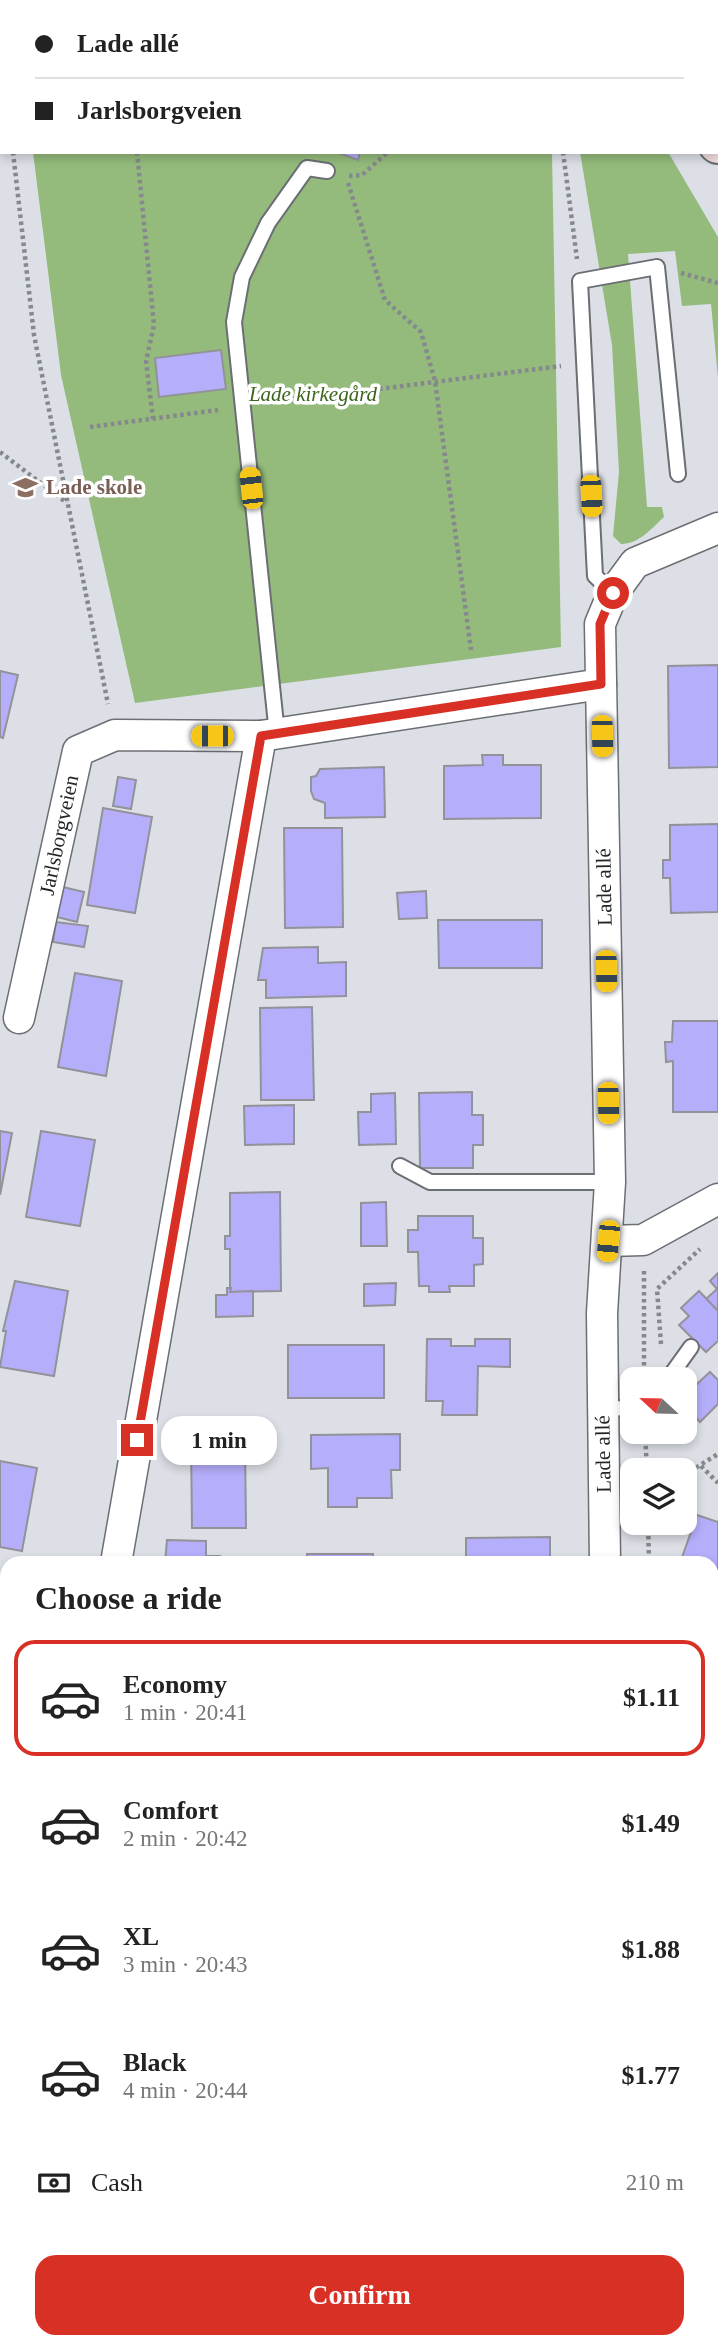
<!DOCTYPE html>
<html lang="en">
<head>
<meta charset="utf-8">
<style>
	body { margin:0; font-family:"Times New Roman",serif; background:#f6f6f6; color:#222; height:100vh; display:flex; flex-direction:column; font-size:26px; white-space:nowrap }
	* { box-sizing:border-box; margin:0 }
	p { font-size:23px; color:#767676 }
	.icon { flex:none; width:38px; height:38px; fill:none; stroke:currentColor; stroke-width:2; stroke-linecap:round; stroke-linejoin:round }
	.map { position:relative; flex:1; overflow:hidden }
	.side { position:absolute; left:0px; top:1556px; width:719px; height:793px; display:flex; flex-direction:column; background:#fff; border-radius:21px 21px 0 0; box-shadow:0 4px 10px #0003 }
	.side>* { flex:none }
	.top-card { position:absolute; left:0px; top:0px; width:719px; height:154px; box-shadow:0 4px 10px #0003; display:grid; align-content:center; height:154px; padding:0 35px; background:#fff }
	.needle { width:46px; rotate:292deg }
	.controls { position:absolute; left:620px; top:1367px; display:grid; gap:14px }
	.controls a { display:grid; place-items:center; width:77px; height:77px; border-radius:14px; background:#fff; box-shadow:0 4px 10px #0003; font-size:35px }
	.end { position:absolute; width:32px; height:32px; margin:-16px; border:9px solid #d93025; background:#fff; box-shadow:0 0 0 4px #fff }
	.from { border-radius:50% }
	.bubble { position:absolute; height:49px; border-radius:21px; background:#fff; box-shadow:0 4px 10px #0003; font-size:23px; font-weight:600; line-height:49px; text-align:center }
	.car { position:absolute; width:21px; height:42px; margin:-21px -10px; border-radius:9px; box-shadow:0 0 5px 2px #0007; background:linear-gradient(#f5c518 24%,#345 0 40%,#f5c518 0 76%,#345 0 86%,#f5c518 0) }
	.top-card b { display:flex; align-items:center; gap:24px; height:66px; font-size:26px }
	.top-card b+b { border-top:2px solid #e0e0e0 }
	.top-card i { width:18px; height:18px; background:#222 }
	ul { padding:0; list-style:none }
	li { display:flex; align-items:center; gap:21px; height:116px; margin:0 14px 10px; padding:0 21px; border:4px solid transparent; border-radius:21px }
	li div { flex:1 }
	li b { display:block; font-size:26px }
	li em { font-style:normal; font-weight:600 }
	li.active { border-color:#d93025 }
	li>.icon { width:63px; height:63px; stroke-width:1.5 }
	h2 { padding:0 35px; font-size:32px; line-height:84px }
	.pay { display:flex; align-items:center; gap:18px; height:77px; padding:0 35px; font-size:26px }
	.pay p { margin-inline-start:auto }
	.action { display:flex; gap:14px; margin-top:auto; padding:14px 35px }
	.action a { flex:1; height:80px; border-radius:21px; background:#d93025; color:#fff; font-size:28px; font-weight:600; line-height:80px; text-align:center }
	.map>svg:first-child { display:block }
</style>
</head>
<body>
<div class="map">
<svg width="718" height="2347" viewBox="0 0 718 2347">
	<rect width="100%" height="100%" fill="#dce0e6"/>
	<g fill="#94bb7c">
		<polygon points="14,0 523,0 523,2 15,2"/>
		<polygon points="33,152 552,152 561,647 135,703 61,375"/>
		<path d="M 580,152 L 668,152 L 718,237 L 718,378 L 711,304 L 682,306 L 675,251 L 628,254 L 647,507 L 662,507 L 664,517 C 651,529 639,544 621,544 L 613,536 L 619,472 L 612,345 Z"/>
	</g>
	<g fill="#b5aefb" stroke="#929298" stroke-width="2">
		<polygon points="336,152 360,152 358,160"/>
		<polygon points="221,350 226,389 159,397 155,358"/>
		<polygon points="718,665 718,767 669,768 668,666"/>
		<polygon points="0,671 18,675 3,738 0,737"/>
		<polygon points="482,755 503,755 503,765 541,765 541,818 444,819 444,766 483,765"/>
		<polygon points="384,767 385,817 325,818 325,803 314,799 311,791 311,777 316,776 320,769"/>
		<polygon points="118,777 136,780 131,809 113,806"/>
		<polygon points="103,808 152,817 135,913 87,905"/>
		<polygon points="718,824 718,912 671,913 670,878 663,878 663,860 670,860 670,825"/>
		<polygon points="284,828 342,828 343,927 285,928"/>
		<polygon points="63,887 84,892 77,922 57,917"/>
		<polygon points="426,891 427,918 399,919 397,893"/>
		<polygon points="438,920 542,920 542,968 439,968"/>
		<polygon points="56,922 88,926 84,947 53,942"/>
		<polygon points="318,947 318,963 346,962 346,996 266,998 266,980 258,980 263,948"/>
		<polygon points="75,973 122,981 106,1076 58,1067"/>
		<polygon points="312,1007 314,1100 261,1100 260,1008"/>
		<polygon points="673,1021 718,1021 718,1112 673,1112 673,1061 666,1062 665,1042 672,1042"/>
		<polygon points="472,1092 472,1115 483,1115 483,1145 473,1145 473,1168 420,1168 419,1093"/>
		<polygon points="395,1093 396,1144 359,1145 358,1112 371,1112 371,1094"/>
		<polygon points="294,1105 294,1144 245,1145 244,1106"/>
		<polygon points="0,1131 12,1133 0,1195"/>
		<polygon points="41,1131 95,1140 80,1226 26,1217"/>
		<polygon points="280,1192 281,1291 230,1292 230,1249 225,1249 225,1236 230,1236 230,1193"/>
		<polygon points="386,1202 387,1246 361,1246 361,1203"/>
		<polygon points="418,1216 473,1216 473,1238 483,1238 483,1264 474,1265 474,1286 449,1286 450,1292 429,1292 429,1286 419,1286 418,1252 408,1252 408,1230 418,1230"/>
		<polygon points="718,1273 718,1311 706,1299 717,1289 710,1281"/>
		<polygon points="15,1281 68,1291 54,1376 0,1367 6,1331 3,1331"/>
		<polygon points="396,1283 395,1305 364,1306 364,1284"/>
		<polygon points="227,1288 231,1288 230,1292 253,1291 253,1316 216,1317 216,1295 227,1295"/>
		<polygon points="699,1291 718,1311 718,1341 706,1352 679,1325 689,1316 681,1308"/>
		<polygon points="427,1339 451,1339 451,1346 475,1346 475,1339 510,1339 510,1367 478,1366 477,1415 442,1415 443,1401 426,1401"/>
		<rect x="288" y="1345" width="96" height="53"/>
		<polygon points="710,1372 718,1380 718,1404 700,1422 684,1405 684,1396"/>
		<polygon points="400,1434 400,1470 391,1470 392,1498 357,1498 357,1507 328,1507 328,1468 311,1469 311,1435"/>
		<polygon points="191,1440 245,1440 246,1528 192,1528"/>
		<polygon points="0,1461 37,1468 22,1551 0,1547"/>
		<polygon points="697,1515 718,1522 718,1602 712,1600 712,1563 680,1563"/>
		<polygon points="550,1537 550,1563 466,1563 466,1538"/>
		<polygon points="167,1540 206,1541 206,1556 220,1556 229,1563 165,1563"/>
		<rect x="307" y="1554" width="66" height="9"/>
		<polygon points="0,1615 7,1616 7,1650 1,1690"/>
		<rect x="712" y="1700" width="6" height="139"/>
		<rect x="0" y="1710" width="7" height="34"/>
		<polygon points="0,1808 7,1808 4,1853 0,1853"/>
		<rect x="712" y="1887" width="6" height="140"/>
		<polygon points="1,1953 3,2046 0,2046 0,1953"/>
		<rect x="712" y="2092" width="6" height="84"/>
	</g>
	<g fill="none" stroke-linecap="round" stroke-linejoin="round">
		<defs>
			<g id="service">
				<polyline points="613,593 595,576 580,281 657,267 678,474"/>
				<polyline points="277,734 234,322 242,277 268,223 307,168 327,171"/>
				<polyline points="400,1166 430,1182 610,1182"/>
				<polyline points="668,1379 691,1347"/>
				<polyline points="602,1410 632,1407"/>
				<polyline points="411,2347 411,2342"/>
			</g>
			<g id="minor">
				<polyline points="19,1018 78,751 115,735 261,736"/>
				<polyline points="608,1241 643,1240 718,1199"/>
				<polyline points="116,1563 261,736 601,684"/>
				<polyline points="605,1563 602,1313 610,1182 600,624 613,593 635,563 718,528"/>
				<polyline points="0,1894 7,1894"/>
				<polyline points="533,2342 558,2347"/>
				<polyline points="0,2347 7,2290"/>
				<polyline points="468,2347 526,2342"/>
				<polyline points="616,2347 616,2342"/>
			</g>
			<g id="secondary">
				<polyline points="635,0 637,2"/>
				<polyline points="718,143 718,144"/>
			</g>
		</defs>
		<use href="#service" stroke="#6b6f74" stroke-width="18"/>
		<use href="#minor" stroke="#6b6f74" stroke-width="33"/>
		<use href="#secondary" stroke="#6b6f74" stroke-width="42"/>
		<g stroke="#85898d" stroke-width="4.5" stroke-dasharray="3.5 3.5" stroke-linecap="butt">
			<polyline points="122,0 122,2"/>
			<polyline points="417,0 417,2"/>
			<polyline points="544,0 545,2"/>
			<polyline points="0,41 2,57"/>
			<polyline points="13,152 34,335 108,704"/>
			<polyline points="137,152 154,325 146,361 153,419"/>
			<polyline points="563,152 577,259"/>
			<polyline points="349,176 362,175 388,152"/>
			<polyline points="348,183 385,300 421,332 435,381 471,650"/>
			<polyline points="681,273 718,283"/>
			<polyline points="268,403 561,366"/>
			<polyline points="90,427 218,410"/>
			<polyline points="0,452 67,503"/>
			<polyline points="644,1271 644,1368"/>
			<polyline points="661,1344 657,1289 700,1249"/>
			<polyline points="645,1432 647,1470"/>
			<polyline points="701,1466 718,1483"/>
			<polyline points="684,1475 718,1454"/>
			<polyline points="648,1522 649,1563"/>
			<polyline points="712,1659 718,1660"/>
			<polyline points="712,1864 718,1865"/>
			<polyline points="712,2056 718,2055"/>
			<polyline points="712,2235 718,2235"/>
			<polyline points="51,2347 107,2342"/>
			<polyline points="660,2347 661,2342"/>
		</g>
		<use href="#service" stroke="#fff" stroke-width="14"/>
		<use href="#minor" stroke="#fff" stroke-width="30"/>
		<use href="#secondary" stroke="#f4dddd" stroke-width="38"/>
	</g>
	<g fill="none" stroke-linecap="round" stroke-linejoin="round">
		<polyline stroke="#d93025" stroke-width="9" points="137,1440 261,736 601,684 600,624 613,593"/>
	</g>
	<defs>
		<symbol id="school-bare" viewBox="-9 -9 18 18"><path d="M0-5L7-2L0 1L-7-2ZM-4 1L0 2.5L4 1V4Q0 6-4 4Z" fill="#8d6e63" stroke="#fff" stroke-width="2.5" paint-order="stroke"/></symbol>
	</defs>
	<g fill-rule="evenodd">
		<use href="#school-bare" x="8" y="470" width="35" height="35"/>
	</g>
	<g text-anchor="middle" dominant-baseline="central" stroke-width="7" stroke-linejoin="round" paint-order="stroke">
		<g font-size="21" font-style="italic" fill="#3d651c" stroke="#fff">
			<text x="313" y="394">Lade kirkegård</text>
		</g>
		<g font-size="21" font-weight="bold" fill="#785e54" stroke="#fff" text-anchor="start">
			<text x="46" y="487">Lade skole</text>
		</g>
		<g font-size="21" fill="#232527" stroke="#fff">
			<text transform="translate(59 835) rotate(-78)">Jarlsborgveien</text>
			<text transform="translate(604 887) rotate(-91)">Lade allé</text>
			<text transform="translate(603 1454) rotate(-91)">Lade allé</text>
		</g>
	</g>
</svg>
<div class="controls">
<a><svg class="needle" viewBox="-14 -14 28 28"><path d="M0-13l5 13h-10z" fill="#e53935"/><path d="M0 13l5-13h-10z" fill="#767676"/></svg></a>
<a><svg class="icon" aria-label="layers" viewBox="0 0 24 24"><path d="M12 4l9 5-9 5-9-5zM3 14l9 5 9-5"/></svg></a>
</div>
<i class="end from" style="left:613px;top:593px"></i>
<i class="end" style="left:137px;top:1440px"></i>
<div class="bubble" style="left:161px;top:1416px;width:116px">1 min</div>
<i class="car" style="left:251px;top:488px;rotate:354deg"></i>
<i class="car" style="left:591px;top:496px;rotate:177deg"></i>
<i class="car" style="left:212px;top:736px;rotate:270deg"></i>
<i class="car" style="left:602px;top:736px;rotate:179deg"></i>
<i class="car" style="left:606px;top:971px;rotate:179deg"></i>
<i class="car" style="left:608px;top:1103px;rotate:179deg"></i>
<i class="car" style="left:608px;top:1241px;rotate:185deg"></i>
<div class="top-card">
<b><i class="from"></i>Lade allé</b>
<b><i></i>Jarlsborgveien</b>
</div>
<section class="side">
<h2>Choose a ride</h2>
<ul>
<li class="active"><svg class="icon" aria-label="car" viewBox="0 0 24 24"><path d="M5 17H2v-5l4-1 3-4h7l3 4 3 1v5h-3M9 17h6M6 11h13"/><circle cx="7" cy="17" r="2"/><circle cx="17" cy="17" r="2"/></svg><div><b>Economy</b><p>1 min · 20:41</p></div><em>$1.11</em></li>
<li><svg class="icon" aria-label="car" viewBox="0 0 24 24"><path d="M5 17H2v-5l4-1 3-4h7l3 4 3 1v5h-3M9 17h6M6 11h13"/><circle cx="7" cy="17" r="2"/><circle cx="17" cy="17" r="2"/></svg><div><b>Comfort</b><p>2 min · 20:42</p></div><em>$1.49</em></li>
<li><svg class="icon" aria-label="car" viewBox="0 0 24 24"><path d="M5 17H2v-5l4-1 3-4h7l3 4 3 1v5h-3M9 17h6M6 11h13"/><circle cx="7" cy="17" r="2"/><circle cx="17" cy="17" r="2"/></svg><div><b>XL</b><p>3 min · 20:43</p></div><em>$1.88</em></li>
<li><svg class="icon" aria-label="car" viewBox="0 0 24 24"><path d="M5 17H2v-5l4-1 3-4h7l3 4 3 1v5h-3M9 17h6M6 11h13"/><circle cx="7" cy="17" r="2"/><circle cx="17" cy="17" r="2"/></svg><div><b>Black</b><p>4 min · 20:44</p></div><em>$1.77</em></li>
</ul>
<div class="pay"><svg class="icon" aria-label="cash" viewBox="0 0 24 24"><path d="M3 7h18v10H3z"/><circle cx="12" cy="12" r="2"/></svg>Cash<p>210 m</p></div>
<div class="action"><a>Confirm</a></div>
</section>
</div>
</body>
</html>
